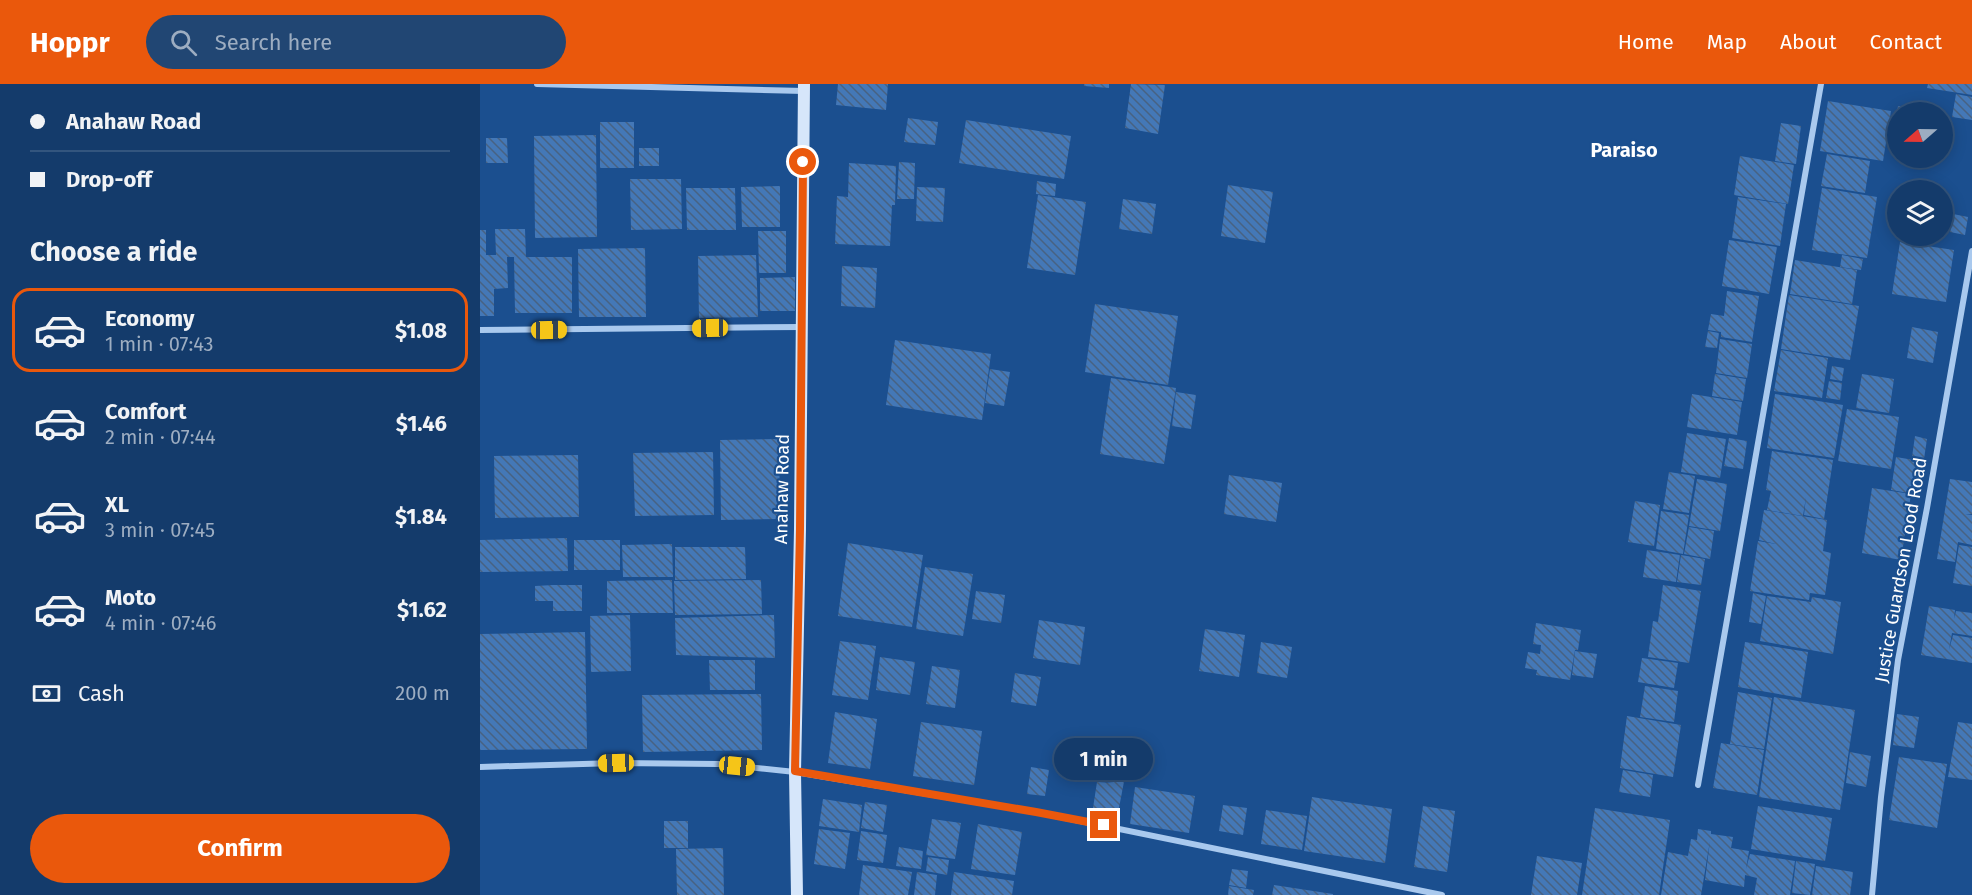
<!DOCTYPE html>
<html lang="en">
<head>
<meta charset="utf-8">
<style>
	body { margin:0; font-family:"Fira Sans",sans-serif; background:#214673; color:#f1f3f6; height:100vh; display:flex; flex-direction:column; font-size:22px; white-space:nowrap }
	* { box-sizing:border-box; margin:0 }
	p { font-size:20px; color:#9dadc1 }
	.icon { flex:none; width:33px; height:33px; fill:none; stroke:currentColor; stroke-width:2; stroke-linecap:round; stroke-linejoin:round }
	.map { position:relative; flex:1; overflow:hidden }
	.drawer { display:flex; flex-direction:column; background:#143b6b; width:480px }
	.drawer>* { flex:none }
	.guide { display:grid; align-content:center; height:132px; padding:0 30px; background:#143b6b }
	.needle { width:39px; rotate:250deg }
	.tools { position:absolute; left:1407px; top:18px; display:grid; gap:12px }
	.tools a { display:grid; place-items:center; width:66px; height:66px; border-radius:50%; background:#143b6b; box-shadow:0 3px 15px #0003,0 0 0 2px #33557e; font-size:30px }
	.end { position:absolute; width:27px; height:27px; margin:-14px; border:8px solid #ea580c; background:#fff; box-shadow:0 0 0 3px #fff }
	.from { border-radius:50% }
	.bubble { position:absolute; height:42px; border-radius:21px; background:#143b6b; box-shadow:0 3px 15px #0003,0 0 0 2px #33557e; font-size:20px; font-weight:700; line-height:42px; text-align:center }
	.car { position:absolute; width:18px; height:36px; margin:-18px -9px; border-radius:8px; box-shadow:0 0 4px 2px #0007; background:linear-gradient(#f5c518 24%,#345 0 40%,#f5c518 0 76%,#345 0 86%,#f5c518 0) }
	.guide b { display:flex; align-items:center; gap:21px; height:57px; font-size:22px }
	.guide b+b { border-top:2px solid #33557e }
	.guide i { width:15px; height:15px; background:#f1f3f6 }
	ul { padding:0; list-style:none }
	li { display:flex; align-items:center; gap:18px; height:84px; margin:0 12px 9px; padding:0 18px; border:3px solid transparent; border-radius:18px }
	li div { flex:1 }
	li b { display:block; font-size:22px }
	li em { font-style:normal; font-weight:700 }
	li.current { border-color:#ea580c }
	li>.icon { width:54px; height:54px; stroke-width:1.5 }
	h2 { padding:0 30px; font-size:27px; line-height:72px }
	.pay { display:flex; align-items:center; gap:15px; height:66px; padding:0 30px; font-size:22px }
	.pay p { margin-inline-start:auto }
	.cta { display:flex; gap:12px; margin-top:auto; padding:12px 30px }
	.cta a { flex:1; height:69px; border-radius:36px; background:#ea580c; color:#fff; font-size:24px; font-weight:700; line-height:69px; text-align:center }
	header { display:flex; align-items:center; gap:36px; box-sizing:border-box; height:84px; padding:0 30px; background:#ea580c; color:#fff }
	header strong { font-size:28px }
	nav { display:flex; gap:33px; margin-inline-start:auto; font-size:21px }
	.search { width:420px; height:54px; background:#214673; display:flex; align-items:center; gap:15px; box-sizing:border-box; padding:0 21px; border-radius:33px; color:#9dadc1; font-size:22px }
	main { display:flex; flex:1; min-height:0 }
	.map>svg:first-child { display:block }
</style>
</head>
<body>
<header>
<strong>Hoppr</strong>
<div class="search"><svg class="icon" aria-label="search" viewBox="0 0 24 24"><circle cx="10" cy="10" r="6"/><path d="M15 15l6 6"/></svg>Search here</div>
<nav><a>Home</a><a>Map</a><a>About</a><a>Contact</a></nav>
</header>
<main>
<section class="drawer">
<div class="guide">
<b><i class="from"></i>Anahaw Road</b>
<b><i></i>Drop-off</b>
</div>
<h2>Choose a ride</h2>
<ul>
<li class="current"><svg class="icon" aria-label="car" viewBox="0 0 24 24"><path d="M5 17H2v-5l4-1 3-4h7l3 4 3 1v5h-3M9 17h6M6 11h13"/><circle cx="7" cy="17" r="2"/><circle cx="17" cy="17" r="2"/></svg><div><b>Economy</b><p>1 min · 07:43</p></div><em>$1.08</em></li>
<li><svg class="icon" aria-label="car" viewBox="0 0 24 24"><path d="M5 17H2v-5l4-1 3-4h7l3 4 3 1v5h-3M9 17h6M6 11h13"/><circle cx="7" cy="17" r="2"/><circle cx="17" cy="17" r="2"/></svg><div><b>Comfort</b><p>2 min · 07:44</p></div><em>$1.46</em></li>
<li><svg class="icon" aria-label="car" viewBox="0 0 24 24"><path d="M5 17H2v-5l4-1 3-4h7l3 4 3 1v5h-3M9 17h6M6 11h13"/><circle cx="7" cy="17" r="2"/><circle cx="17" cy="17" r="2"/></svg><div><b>XL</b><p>3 min · 07:45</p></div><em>$1.84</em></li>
<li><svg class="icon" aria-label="car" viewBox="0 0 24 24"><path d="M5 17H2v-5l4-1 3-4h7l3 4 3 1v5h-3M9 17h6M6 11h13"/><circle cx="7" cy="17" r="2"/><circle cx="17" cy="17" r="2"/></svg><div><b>Moto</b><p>4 min · 07:46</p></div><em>$1.62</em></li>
</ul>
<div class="pay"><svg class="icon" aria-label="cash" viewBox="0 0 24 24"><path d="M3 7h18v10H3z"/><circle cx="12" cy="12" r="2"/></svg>Cash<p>200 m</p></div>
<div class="cta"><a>Confirm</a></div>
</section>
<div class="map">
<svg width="1492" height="811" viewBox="0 0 1492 811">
	<defs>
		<pattern id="building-back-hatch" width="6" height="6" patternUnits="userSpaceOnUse" patternTransform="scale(1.5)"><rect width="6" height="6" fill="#4478b7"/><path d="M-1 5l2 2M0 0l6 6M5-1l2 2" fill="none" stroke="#486282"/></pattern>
	</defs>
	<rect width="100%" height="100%" fill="#1b4f8f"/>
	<g fill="url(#building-back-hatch)">
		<polygon points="358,0 408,0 406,26 356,21"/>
		<polygon points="604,0 629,0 629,4 604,2"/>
		<polygon points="651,0 685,1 678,50 645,44"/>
		<polygon points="1448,0 1492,0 1492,11 1447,4"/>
		<polygon points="1476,10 1492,13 1492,36 1472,33"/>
		<polygon points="1348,17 1411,27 1403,77 1340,67"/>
		<polygon points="1418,22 1440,25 1440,28 1417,28"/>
		<polygon points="428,34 458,38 455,61 424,58"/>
		<polygon points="486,36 591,52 584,95 479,79"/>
		<polygon points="1416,36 1418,36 1418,67 1412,66"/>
		<rect x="120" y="38" width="34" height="46"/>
		<polygon points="1301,39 1321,42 1316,80 1295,77"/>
		<polygon points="116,51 117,153 55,154 54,52"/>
		<polygon points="6,54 27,54 28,79 6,79"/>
		<rect x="159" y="64" width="20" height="18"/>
		<polygon points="1347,70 1390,77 1385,109 1341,102"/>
		<polygon points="1260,72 1314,81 1308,120 1254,111"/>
		<polygon points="419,78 435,79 434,115 417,115"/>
		<polygon points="369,79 416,82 415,121 412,121 410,162 355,160 357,112 368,113"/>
		<polygon points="150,95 201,95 202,145 151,146"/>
		<polygon points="557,97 576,100 575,112 556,110"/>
		<polygon points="748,101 793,108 785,159 741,152"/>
		<polygon points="300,102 300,143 262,143 261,103"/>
		<polygon points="437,103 465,104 463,138 436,137"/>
		<polygon points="206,104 255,104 256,146 207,146"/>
		<polygon points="1342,104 1397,113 1387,174 1332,166"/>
		<polygon points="558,111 606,118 595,191 547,184"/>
		<polygon points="1258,113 1306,120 1300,162 1252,154"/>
		<polygon points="643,115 676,120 672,150 639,145"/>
		<polygon points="1473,130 1488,133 1485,151 1470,148"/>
		<polygon points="15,145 45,145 46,173 92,173 92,229 35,229 34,173 27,173 28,204 14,205 14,232 0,232 0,146 6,146 6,171 16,171"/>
		<polygon points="278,147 306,147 306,189 279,189"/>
		<polygon points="1249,156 1297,163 1289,210 1242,202"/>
		<polygon points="1420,158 1474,166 1466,218 1412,210"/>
		<polygon points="165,164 166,233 99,233 98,165"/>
		<polygon points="276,171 278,233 219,234 218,172"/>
		<polygon points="1362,171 1383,175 1381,186 1360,183"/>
		<polygon points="1315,176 1377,186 1372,220 1310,210"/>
		<polygon points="362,182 397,184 395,224 361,222"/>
		<polygon points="315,193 315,227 280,227 280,194"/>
		<polygon points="1247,207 1279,212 1272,258 1241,253 1241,248 1228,246 1231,230 1244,232"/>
		<polygon points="1309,211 1379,222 1370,276 1301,265"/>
		<polygon points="615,220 698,232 688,301 605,288"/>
		<polygon points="1432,243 1458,248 1453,279 1427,274"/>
		<polygon points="1228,247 1239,249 1237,264 1225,263"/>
		<polygon points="1240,255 1272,260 1267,294 1236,289"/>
		<polygon points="415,256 511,270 502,336 406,321"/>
		<polygon points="1301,266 1348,274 1342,314 1294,307"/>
		<polygon points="1352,282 1364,284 1362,297 1350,295"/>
		<polygon points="510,285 530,288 524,322 505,319"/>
		<polygon points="1235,290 1266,295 1263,317 1232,312"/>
		<polygon points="1382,290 1414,295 1409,329 1376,324"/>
		<polygon points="631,294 696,304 684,380 620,370"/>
		<polygon points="1349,297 1362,299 1360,316 1346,314"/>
		<polygon points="696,308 716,311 711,345 692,342"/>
		<polygon points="1212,310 1262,318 1257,351 1207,343"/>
		<polygon points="1295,310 1363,321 1354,374 1287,364"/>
		<polygon points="1367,325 1419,333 1411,385 1358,377"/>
		<polygon points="1207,349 1246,355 1240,394 1201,388"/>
		<polygon points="1435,352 1447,355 1444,375 1432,373"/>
		<polygon points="1249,354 1267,357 1263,385 1244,382"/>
		<polygon points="299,355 300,435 241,436 240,356"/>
		<polygon points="1292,367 1353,376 1344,435 1324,431 1326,413 1323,432 1287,426 1291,407 1286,406"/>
		<polygon points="233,368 234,431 155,432 153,369"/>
		<polygon points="98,371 99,433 15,434 14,372"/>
		<polygon points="1416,373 1440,377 1435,410 1411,406"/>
		<polygon points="1189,388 1215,392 1209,429 1183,425"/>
		<polygon points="749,391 802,399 796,438 744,430"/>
		<polygon points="1217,395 1247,400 1240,447 1209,442"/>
		<polygon points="1470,395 1492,398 1492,430 1485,430 1492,431 1492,461 1478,458 1475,478 1457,475"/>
		<polygon points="1392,404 1431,410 1421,476 1382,469"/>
		<polygon points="1155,417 1180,421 1174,462 1148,458"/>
		<polygon points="1284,426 1347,436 1343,467 1351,469 1345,511 1330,509 1329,516 1270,507 1278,457 1296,460 1279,456"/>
		<polygon points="1181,427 1209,431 1203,470 1176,465"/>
		<polygon points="1209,443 1234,447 1230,475 1204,470"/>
		<polygon points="87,454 88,487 0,488 0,456"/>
		<rect x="94" y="456" width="46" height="30"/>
		<polygon points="368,459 443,471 432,543 358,532"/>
		<polygon points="192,460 193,493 143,493 142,461"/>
		<polygon points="1479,461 1492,463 1492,502 1473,499"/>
		<polygon points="195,463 265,463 266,495 195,496"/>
		<polygon points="1167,466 1200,471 1196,498 1163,493"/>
		<polygon points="1201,471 1225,475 1221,501 1197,498"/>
		<polygon points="445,483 493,490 483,552 436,545"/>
		<polygon points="192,496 193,529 127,529 127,497"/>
		<polygon points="281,496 282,530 195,531 194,497"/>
		<polygon points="73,501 102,501 102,527 73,527 73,517 55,517 55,502"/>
		<polygon points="1183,501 1221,507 1209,579 1168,573 1173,537 1178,538"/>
		<polygon points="496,507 525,511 521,539 492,535"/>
		<polygon points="1273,509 1286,512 1281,540 1269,538"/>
		<polygon points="1287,512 1331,518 1332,513 1361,518 1353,570 1280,557"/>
		<polygon points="1449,522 1475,526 1474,535 1476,527 1492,529 1492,552 1472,549 1469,566 1473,551 1492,554 1492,579 1441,571"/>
		<polygon points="150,531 151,587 111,588 110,532"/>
		<polygon points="294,531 295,574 196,571 195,534"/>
		<polygon points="559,536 605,543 600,581 553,574"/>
		<polygon points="1056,539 1101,546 1098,566 1095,566 1090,596 1056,591 1057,586 1045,584 1048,568 1060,570 1061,561 1053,560"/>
		<polygon points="725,545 765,551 759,593 719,587"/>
		<polygon points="105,548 107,665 0,666 0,550"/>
		<polygon points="360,557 396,562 388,616 352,611"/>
		<polygon points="781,558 812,563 807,594 777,589"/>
		<polygon points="1265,558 1328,568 1321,614 1258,603"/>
		<polygon points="1095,567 1117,570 1113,594 1092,591"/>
		<polygon points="400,573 435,578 430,611 396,606"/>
		<polygon points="1162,574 1198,579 1194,604 1158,598"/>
		<polygon points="229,576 275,576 275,606 230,606"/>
		<polygon points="452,582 480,586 475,624 446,620"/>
		<polygon points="535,589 561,593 556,622 531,618"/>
		<polygon points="1165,602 1198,607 1194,638 1160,633"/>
		<polygon points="1258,608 1292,614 1284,665 1250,660"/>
		<polygon points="281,610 282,666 163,668 162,611"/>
		<polygon points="1294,613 1375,626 1360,726 1279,713"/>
		<polygon points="355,628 397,635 390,685 348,679"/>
		<polygon points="1417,630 1439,633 1434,664 1413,661"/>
		<polygon points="1147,632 1201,641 1193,693 1140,684"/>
		<polygon points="441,638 502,647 494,701 433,692"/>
		<polygon points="1478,638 1492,640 1492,696 1468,693"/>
		<polygon points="1241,659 1284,666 1277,711 1233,704"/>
		<polygon points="1370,668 1391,672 1386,703 1366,699"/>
		<polygon points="617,673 648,677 638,729 613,724 617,698 634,699 614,696"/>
		<polygon points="1419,673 1467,680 1457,744 1409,736"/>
		<polygon points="551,683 569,686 565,712 547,710"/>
		<polygon points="1143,686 1173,691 1170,713 1139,708"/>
		<polygon points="655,703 715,712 709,749 650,740"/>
		<polygon points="832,713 912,725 905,779 824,767"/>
		<polygon points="343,715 382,721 379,748 339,742"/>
		<polygon points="385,718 407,721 403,748 381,744"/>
		<polygon points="743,721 767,724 763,751 739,747"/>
		<polygon points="943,722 975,727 967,788 934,783"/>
		<polygon points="1278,722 1352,734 1345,777 1271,765"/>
		<polygon points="1115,724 1190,736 1179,811 1102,811"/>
		<polygon points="786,726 827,732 822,766 781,760"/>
		<polygon points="452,735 481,739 475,775 446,771"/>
		<rect x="184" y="737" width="24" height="27"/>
		<polygon points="498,740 542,748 535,791 491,785"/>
		<polygon points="339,745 370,749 365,785 334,780"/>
		<polygon points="1218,745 1231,747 1231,750 1253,753 1251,764 1269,767 1266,785 1270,770 1315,777 1310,811 1274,811 1277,794 1265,791 1264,803 1225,796 1230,757 1221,811 1181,811 1188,768 1208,772 1211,755 1217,756"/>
		<polygon points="381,747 407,751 403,779 377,776"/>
		<polygon points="419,763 443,767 441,785 416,782"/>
		<polygon points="243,764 244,811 197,811 196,765"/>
		<polygon points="1057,772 1102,779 1097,811 1051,811"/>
		<polygon points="448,773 469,776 467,791 446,787"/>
		<polygon points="1316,777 1335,780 1330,811 1312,809"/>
		<polygon points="383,781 432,788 428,811 379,811"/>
		<polygon points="1336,782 1373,788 1370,811 1332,811"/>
		<polygon points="752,785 768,787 766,804 749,801"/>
		<polygon points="437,788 457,791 455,811 434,811"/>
		<polygon points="474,788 534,797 532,811 471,811"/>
		<polygon points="794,801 853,810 853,811 792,811"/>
		<polygon points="749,802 774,806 773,811 748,811"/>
	</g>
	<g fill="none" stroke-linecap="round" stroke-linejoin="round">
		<g stroke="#a9c9ee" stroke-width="6">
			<polyline points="57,0 324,7"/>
			<polyline points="0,246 322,243"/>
			<polyline points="0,683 136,679 238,680 315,688 556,728 962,811"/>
			<polyline points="1218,701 1341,0"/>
			<polyline points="1392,811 1401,713 1418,576 1447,424 1492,167"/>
		</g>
		<polyline stroke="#d6e6fa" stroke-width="12" points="317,811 315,688 320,445 324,0"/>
	</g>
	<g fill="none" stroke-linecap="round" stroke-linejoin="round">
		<polyline stroke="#ea580c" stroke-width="8" points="323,78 320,445 315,687 556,728 624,741"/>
	</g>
	<g text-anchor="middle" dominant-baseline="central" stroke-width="4.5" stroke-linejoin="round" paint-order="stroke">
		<g font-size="18" fill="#fff" stroke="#1b4f8f">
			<text transform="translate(302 405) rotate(-89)">Anahaw Road</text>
			<text transform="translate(1421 486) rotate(-80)">Justice Guardson Lood Road</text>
		</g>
		<g font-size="20" font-weight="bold" fill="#fff" stroke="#1b4f8f">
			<text x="1144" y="66">Paraiso</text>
		</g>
	</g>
</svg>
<div class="tools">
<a><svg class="needle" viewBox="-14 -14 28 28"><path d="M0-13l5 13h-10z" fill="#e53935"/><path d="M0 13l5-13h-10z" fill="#9dadc1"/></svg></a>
<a><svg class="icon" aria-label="layers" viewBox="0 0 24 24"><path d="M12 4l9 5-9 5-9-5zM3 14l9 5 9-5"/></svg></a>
</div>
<i class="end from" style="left:323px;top:78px"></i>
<i class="end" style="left:624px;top:741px"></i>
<div class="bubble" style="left:574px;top:654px;width:99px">1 min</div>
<i class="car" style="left:230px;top:244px;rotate:269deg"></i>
<i class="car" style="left:69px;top:246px;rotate:89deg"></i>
<i class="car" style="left:136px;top:679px;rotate:268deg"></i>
<i class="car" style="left:257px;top:682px;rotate:96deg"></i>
</div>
</main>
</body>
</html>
